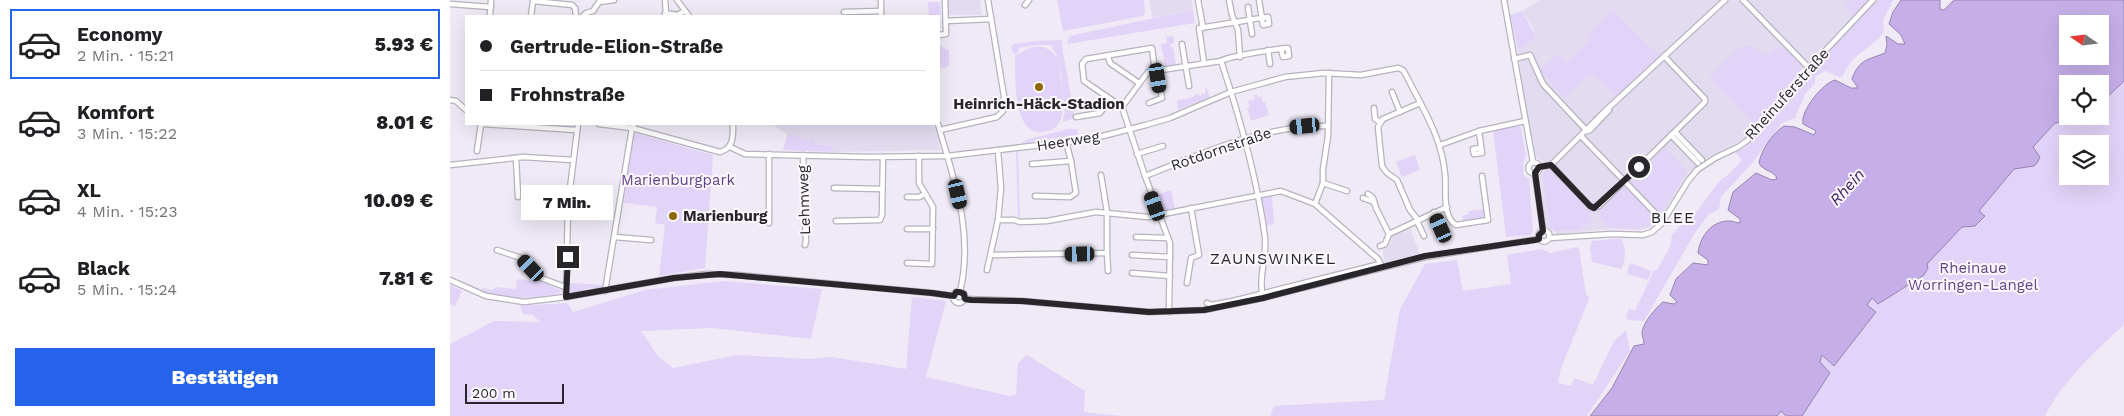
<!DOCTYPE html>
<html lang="de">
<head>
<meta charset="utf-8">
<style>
	body { margin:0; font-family:"Work Sans",sans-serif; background:#f2f2f2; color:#202124; height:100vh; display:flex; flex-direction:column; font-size:19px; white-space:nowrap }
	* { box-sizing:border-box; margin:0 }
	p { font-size:16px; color:#757577 }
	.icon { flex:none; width:28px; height:28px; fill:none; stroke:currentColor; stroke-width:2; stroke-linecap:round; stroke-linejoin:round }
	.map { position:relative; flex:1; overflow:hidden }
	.details { display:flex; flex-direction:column; background:#fff; width:450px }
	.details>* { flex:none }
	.banner { position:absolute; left:15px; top:15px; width:475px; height:110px; border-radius:0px; box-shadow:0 5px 20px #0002; display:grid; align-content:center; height:110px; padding:0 15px; background:#fff }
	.needle { width:32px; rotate:284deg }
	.tools { position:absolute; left:1609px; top:15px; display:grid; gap:10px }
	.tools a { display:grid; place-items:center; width:50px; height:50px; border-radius:0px; background:#fff; box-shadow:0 5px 20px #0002; font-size:25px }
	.scale { position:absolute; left:15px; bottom:12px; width:99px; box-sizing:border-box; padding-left:5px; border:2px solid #28262b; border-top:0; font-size:14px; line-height:18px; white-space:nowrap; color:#28262b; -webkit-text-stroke:4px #fbf9fe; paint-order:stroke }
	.end { position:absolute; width:22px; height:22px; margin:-11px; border:6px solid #28262b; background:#fff; box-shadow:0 0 0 2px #fff }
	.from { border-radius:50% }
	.bubble { position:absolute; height:35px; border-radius:0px; background:#fff; box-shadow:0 5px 20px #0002; font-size:16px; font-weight:800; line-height:35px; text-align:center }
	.car { position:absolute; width:15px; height:30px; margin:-15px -8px; border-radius:6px; box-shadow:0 0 4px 1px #0007; background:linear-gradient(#222 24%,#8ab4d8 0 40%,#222 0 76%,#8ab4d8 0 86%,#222 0) }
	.banner b { display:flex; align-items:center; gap:18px; height:48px; font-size:19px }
	.banner b+b { border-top:1px solid #e0e0e0 }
	.banner i { width:12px; height:12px; background:#202124 }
	ul { padding:9px 0 0; list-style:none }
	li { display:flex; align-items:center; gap:15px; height:70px; margin:0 10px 8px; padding:0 5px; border:2px solid transparent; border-radius:0px }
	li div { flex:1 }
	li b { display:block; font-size:19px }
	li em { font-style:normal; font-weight:800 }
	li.active { border-color:#2563eb }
	li>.icon { width:45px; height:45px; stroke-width:1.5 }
	.primary-button { display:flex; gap:10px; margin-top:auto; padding:10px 15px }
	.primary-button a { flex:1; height:58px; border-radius:0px; background:#2563eb; color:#fff; font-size:20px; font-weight:800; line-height:58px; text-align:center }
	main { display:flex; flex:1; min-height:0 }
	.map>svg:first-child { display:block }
</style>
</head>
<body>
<main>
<section class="details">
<ul>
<li class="active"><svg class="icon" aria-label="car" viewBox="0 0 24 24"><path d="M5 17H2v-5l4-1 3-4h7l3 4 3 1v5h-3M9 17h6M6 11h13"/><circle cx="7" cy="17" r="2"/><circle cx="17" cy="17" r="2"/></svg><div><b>Economy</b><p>2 Min. · 15:21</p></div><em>5.93 €</em></li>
<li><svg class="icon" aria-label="car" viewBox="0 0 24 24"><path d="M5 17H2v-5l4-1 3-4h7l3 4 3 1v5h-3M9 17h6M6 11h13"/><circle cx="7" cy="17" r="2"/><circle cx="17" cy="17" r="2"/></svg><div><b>Komfort</b><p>3 Min. · 15:22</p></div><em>8.01 €</em></li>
<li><svg class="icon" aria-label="car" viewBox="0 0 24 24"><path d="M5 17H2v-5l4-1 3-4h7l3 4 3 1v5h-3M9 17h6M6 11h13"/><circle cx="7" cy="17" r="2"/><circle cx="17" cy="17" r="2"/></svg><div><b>XL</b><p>4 Min. · 15:23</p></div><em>10.09 €</em></li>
<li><svg class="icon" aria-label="car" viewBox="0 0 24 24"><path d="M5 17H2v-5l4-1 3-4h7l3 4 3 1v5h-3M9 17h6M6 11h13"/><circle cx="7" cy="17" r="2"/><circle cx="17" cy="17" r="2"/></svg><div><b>Black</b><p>5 Min. · 15:24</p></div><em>7.81 €</em></li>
</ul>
<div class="primary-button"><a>Bestätigen</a></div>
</section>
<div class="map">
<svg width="1674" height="416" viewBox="0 0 1674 416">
	<rect width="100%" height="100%" fill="#efeaf6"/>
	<g fill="#e3dbef">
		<polygon points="498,0 530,0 532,15 498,15"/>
		<polygon points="699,0 742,0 743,10 702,18"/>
		<polygon points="1090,0 1419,0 1351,70 1295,138 1255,159 1239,173 1212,215 1201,227 1190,230 1160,229 1107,234 1095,225 1090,176 1095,170 1094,162 1086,157 1075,103 1068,50 1086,38 1082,32 1084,30 1072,11"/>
		<polygon points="322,124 484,124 491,150 384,152 333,150 337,134"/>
		<polygon points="959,226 971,257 935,265 932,247 941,243 940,235"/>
	</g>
	<g fill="#e2d4f9" fill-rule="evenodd">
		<polygon points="607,0 694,0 695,13 693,16 613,31"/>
		<polygon points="1400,0 1418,0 1404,16 1394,6"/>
		<path d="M 1428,0 L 1443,0 L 1433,21 L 1434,32 C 1421,50 1401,53 1393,76 L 1389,77 L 1376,71 L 1365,76 L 1365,83 L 1355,94 L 1345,118 L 1332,123 L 1303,162 L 1271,197 L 1269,209 L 1258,215 L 1243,236 L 1194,321 L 1178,320 L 1176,315 L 1179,309 L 1185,311 L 1204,270 L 1207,270 L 1220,247 L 1222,235 L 1230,226 L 1239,222 L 1271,179 L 1277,176 L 1292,160 L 1285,152 L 1295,147 L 1306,137 L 1375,54 Z"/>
		<path d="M 1674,0 L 1674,324 C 1645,353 1614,379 1595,416 L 1238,416 L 1574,41 ZM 1618,24 L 1650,24 L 1650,56 L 1618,56 ZM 1618,84 L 1650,84 L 1650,116 L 1618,116 ZM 1618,144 L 1650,144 L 1650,176 L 1618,176 Z"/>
		<polygon points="478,2 490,2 491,28 489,28 489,16 479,16"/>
		<polygon points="743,10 745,23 617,44 619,36"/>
		<polygon points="1162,10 1210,56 1166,97 1145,76 1136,77 1115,98 1090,71 1108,54 1117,63 1140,40 1137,36"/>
		<polygon points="1072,11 1086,38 1068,50 1060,15"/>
		<polygon points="715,32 717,37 723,36 724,43 719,45 723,48 726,64 733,65 710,70 710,67 717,66 715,65 711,44 717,43"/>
		<path d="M 612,40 L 613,52 L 625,118 L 616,121 L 612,121 L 615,113 L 610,64 C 609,80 616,98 612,114 C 611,122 606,129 598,131 C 561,142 566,76 565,55 C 572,54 573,50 580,48 C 593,43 602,51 609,59 L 601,45 L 586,45 L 569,48 L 568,53 L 564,54 L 561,47 L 563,44 L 584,41 Z"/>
		<polygon points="489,45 499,51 499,68 498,65 496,66 496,68 489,67"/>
		<polygon points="1304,46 1313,55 1320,54 1328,47 1336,49 1351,64 1351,70 1305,125 1259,77 1289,47"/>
		<polygon points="755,88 757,88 760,97 728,110 727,100 741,98 746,94 751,96 751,94 756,93"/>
		<polygon points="807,94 808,97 811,96 813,103 815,102 819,115 801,121 797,108 800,107 798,101 805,99 804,95"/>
		<polygon points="1069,126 1071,128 1076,155 1073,164 1074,176 1079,179 1083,231 1080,235 1056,237 1043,130"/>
		<path d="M 617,129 L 627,129 L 628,135 L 571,143 C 576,138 606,133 617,129 Z"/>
		<polygon points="184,133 263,155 255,268 209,276 215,225 205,223 207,207 174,203 182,136"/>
		<polygon points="339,134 347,136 348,138 357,140 358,143 362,138 365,144 381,146 384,152 333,150"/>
		<polygon points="1215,148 1237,171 1211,214 1180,181"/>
		<polygon points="566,151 568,151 570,218 568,218"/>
		<polygon points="965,155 970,170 952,177 946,162"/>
		<polygon points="1100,169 1142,212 1138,216 1142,220 1130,230 1105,231 1100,228 1093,174 1095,171"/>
		<path d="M 1174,186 L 1207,220 C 1193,232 1177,228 1160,228 L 1149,217 L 1152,214 L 1148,210 Z"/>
		<polygon points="721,190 725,210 711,212 704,196"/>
		<polygon points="822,196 824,224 815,226 810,198"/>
		<polygon points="1035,209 1036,217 1034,220 1014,223 1012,216 1018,214 1019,211"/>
		<path d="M 1162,239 L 1171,239 C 1176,245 1176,262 1171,269 L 1142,262 L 1140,248 L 1142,241 Z"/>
		<polygon points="1127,247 1129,248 1136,295 1140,297 1111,368 1108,383 1121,386 1124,378 1143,385 1164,341 1176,330 1180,351 1137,416 814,416 820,416 824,406 934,400 950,309 975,264 1007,260 1013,291 1061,284 1057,255 1092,249 1100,253"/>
		<polygon points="1183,264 1201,271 1198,280 1177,274 1179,265"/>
		<path d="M 67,279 L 92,282 L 112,291 L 108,294 C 83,298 55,300 31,291 L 32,288 L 44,290 L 45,287 L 66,289 Z"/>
		<polygon points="273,281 372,289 361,339 262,328 191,331 208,356 223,368 287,355 358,359 382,357 456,369 462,297 496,301 476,377 560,396 566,394 568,363 577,355 635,391 634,412 672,416 0,416 0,344 44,321 90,322 83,315 73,314 70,306 117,303 123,312 195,290"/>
		<polygon points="120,283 152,285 153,286 151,289 139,288 123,293 119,291 118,284"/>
		<polygon points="0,284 12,291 5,306 0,304"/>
	</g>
	<path fill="#c6aee8" stroke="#9785af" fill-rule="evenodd" d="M 1451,0 L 1490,0 L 1490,9 L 1494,10 L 1504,0 L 1674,0 L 1674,81 L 1650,104 L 1650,84 L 1618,84 L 1618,116 L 1627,116 C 1619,118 1613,123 1605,123 L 1583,147 L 1590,157 L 1587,163 L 1584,166 L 1564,169 L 1529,211 L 1535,216 L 1525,226 L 1512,227 L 1477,264 L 1478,268 L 1474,275 L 1428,304 L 1422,298 L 1417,305 L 1426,312 L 1384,366 L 1372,355 L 1370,362 L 1380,373 L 1352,416 L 1336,416 L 1331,411 L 1327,416 L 1140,416 L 1162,388 L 1184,346 L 1194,344 C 1194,339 1192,337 1192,332 C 1194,321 1205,309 1213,302 L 1224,304 L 1227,302 L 1220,295 L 1226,279 L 1243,263 L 1258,265 L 1258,260 L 1248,253 C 1250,237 1261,221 1279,221 C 1283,221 1286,223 1290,223 L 1290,219 L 1278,210 L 1283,192 L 1306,173 L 1322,180 L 1327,179 C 1325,170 1313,172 1309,163 C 1311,150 1323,133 1334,126 L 1345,127 L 1364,135 L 1366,131 L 1353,124 C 1350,111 1373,83 1385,80 L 1401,88 L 1408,88 L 1402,79 C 1409,59 1418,60 1435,53 L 1437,45 L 1436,36 L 1448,44 L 1455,44 L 1451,35 L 1439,24 L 1443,12 ZM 1618,24 L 1650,24 L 1650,56 L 1618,56 Z"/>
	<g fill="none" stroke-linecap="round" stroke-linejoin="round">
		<defs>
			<g id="minor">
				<polyline points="215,0 216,13"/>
				<polyline points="227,0 239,16"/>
				<polyline points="431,0 431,16"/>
				<polyline points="748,0 753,28"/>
				<polyline points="779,0 782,15 788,30 790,57"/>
				<polyline points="1054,0 1083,162"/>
				<polyline points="1293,0 1359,68"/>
				<polyline points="0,4 41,7"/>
				<polyline points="575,5 579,0"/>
				<polyline points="798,7 802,34"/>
				<polyline points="394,12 431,11"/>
				<polyline points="40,16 41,0"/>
				<polyline points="81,16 83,1 122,5 125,8 126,16"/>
				<polyline points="133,16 136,13 143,11 149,2 164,0"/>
				<polyline points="215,16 215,13 227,15 235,11"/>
				<polyline points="496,21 541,19"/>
				<polyline points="489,35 496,34 495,0"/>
				<polyline points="732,44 739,86"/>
				<polyline points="818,50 820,64"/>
				<polyline points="658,56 660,63 689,83"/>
				<polyline points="1064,59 1080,55 1093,84 1137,131"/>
				<path d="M 771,61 C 790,118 807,177 815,237 C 817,257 808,278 813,298"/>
				<path d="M 754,63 L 749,28 C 772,25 795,20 818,17 L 819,24 L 813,25 L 809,0"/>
				<polyline points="942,92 950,112"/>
				<polyline points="0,100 6,101 16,110"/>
				<polyline points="699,103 712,98 707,71"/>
				<polyline points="672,107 634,81 632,64 636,59 702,48 705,71"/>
				<polyline points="924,108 925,119 930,122"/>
				<polyline points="626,117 650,113 660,100"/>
				<polyline points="33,124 126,130"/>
				<path d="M 149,124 L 182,128 L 270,152 C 284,148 283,136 283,124"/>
				<path d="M 488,124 C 504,181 524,231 510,292"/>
				<polyline points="490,130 547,117 553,111 554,96 538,0"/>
				<polyline points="1029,131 1032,153 1024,154 1023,149 1031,148"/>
				<polyline points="1137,131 1140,130 1159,110"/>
				<polyline points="1225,132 1252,160"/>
				<polyline points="1221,135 1248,163"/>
				<polyline points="1131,136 1208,216"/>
				<polyline points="990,145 1029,131 1075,121"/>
				<path d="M 280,147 L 295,154 L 419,157 L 497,156 L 616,142 L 645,138 L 696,125 L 720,118 L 781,92 L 835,77 L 874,73 L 911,75 L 948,68 L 953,70 L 957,77 C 973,109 992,138 995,174 C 997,189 991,216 1006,225 L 1038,220 L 1032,176"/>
				<polyline points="27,151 31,124"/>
				<polyline points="319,154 319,223"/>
				<polyline points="687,154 713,146"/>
				<polyline points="353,155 356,241 355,245"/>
				<polyline points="66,158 68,197"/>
				<circle cx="1084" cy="168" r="5.5"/>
				<polyline points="582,164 621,161"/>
				<polyline points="0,165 73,157 123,160"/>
				<polyline points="1101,165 1140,206 1144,208 1149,206 1255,102 1255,99 1214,56"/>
				<polyline points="1089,167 1101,165 1154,112 1275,0"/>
				<polyline points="1085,173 1093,231"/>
				<path d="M 695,176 C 754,153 813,125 878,126"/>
				<polyline points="873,183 897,191"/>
				<polyline points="384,188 432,189"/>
				<polyline points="918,194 923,198 926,208 939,234 935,244 930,246"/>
				<polyline points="585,196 620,197 626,193 621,161 616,142"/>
				<polyline points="457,197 469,197 475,194"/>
				<polyline points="913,198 924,202"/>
				<polyline points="865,204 873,183 873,169 878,136 879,73"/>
				<polyline points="984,212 991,228"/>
				<polyline points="548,220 564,220 570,222 597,221 646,212 698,217 831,191 865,204 928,259 932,267"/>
				<polyline points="968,220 960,210 947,180 937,173 932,166 928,127 933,119 970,103"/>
				<polyline points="386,221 430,220 432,215 433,157"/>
				<polyline points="967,221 974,236"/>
				<polyline points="457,229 483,229"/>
				<circle cx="1094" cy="236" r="5.5"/>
				<polyline points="939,234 997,207"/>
				<polyline points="165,237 201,240"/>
				<polyline points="686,237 718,238"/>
				<polyline points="1100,238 1162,234 1193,235 1202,232 1212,223 1238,181 1247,170 1265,158 1288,147 1298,140 1359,68 1423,0"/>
				<polyline points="47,250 71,258 91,278 115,287"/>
				<polyline points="657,253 658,271"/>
				<polyline points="542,255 657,253 657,212 651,175"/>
				<polyline points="682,255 720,257"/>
				<polyline points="457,263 482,264 483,207 469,183 469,156"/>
				<polyline points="537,270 548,220 551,188 548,151"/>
				<polyline points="682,273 720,276"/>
				<polyline points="0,280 36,296 74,302 116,297 224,278 257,274 288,275 482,293 504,296"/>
				<polyline points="737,283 741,258 749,255 741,208"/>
				<polyline points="155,291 182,128 184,124"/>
				<circle cx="509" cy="297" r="6"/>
				<polyline points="116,297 118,205 128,124"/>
				<polyline points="515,299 572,301 699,312 754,310 813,298 975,257 1089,239"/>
				<polyline points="757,303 761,305 783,301 930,264"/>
				<path d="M 719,312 L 720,243 L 695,176 L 672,107 L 698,72 L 771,61 C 779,56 826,49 838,48 L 839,56 L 833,57 L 831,49"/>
			</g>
		</defs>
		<use href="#minor" stroke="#b7b2be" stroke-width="7"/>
		<use href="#minor" stroke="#fff" stroke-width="4.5"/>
	</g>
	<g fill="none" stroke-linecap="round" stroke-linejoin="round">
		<polyline stroke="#28262b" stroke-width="6" points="118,257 116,297 224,278 270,274 482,293 504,296 506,292 510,292 514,294 515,299 521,300 572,301 699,312 754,310 813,298 975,256 1085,240 1089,239 1089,235 1093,231 1085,173 1089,167 1101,165 1140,206 1144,208 1189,167"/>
	</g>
	<g fill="#8b6808" stroke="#fbf9fe" stroke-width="2">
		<circle cx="589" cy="87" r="5"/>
		<circle cx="223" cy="216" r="5"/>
	</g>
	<g text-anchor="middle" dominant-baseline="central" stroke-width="4" stroke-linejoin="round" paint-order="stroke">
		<g font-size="15" fill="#28262b" stroke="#fbf9fe">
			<text transform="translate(1337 94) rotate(-48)">Rheinuferstraße</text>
			<text transform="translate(618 141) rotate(-9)">Heerweg</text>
			<text transform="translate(771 149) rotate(-19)">Rotdornstraße</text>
			<text transform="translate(354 200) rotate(-92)">Lehmweg</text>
		</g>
		<g font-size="15" font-weight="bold" fill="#28262b" stroke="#fbf9fe">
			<text x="589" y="104">Heinrich-Häck-Stadion</text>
			<text x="233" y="216" text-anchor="start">Marienburg</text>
		</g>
		<g font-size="15" fill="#644389" stroke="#fbf9fe">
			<text x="228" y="180">Marienburgpark</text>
			<text x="1523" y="268">Rheinaue<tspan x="1523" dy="17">Worringen-Langel</tspan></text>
		</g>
		<g font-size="16" font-style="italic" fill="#442367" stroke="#fbf9fe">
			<text transform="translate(1397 187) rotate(-48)">Rhein</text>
		</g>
		<g font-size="16" letter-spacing="1" fill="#28262b" stroke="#fbf9fe">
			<text x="1223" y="217">BLEE</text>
			<text x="823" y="258">ZAUNSWINKEL</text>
		</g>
	</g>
</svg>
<div class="tools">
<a><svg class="needle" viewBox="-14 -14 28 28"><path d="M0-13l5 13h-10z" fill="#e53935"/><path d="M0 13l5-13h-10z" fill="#757577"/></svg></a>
<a><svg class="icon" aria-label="locate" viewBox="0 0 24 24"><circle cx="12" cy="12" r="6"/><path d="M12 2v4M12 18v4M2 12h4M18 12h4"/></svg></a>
<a><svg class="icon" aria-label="layers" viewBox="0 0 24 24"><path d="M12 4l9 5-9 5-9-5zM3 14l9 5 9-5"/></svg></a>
</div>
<div class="scale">200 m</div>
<i class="end from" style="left:1189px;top:167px"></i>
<i class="end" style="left:118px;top:257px"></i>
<div class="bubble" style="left:71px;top:185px;width:92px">7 Min.</div>
<i class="car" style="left:708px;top:78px;rotate:171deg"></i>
<i class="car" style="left:855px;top:126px;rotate:264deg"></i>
<i class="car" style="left:508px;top:194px;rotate:167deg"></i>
<i class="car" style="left:705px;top:206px;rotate:340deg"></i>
<i class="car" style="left:991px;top:228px;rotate:336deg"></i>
<i class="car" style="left:630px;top:254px;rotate:269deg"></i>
<i class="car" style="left:81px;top:268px;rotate:316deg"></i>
<div class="banner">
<b><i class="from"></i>Gertrude-Elion-Straße</b>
<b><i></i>Frohnstraße</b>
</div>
</div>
</main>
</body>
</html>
